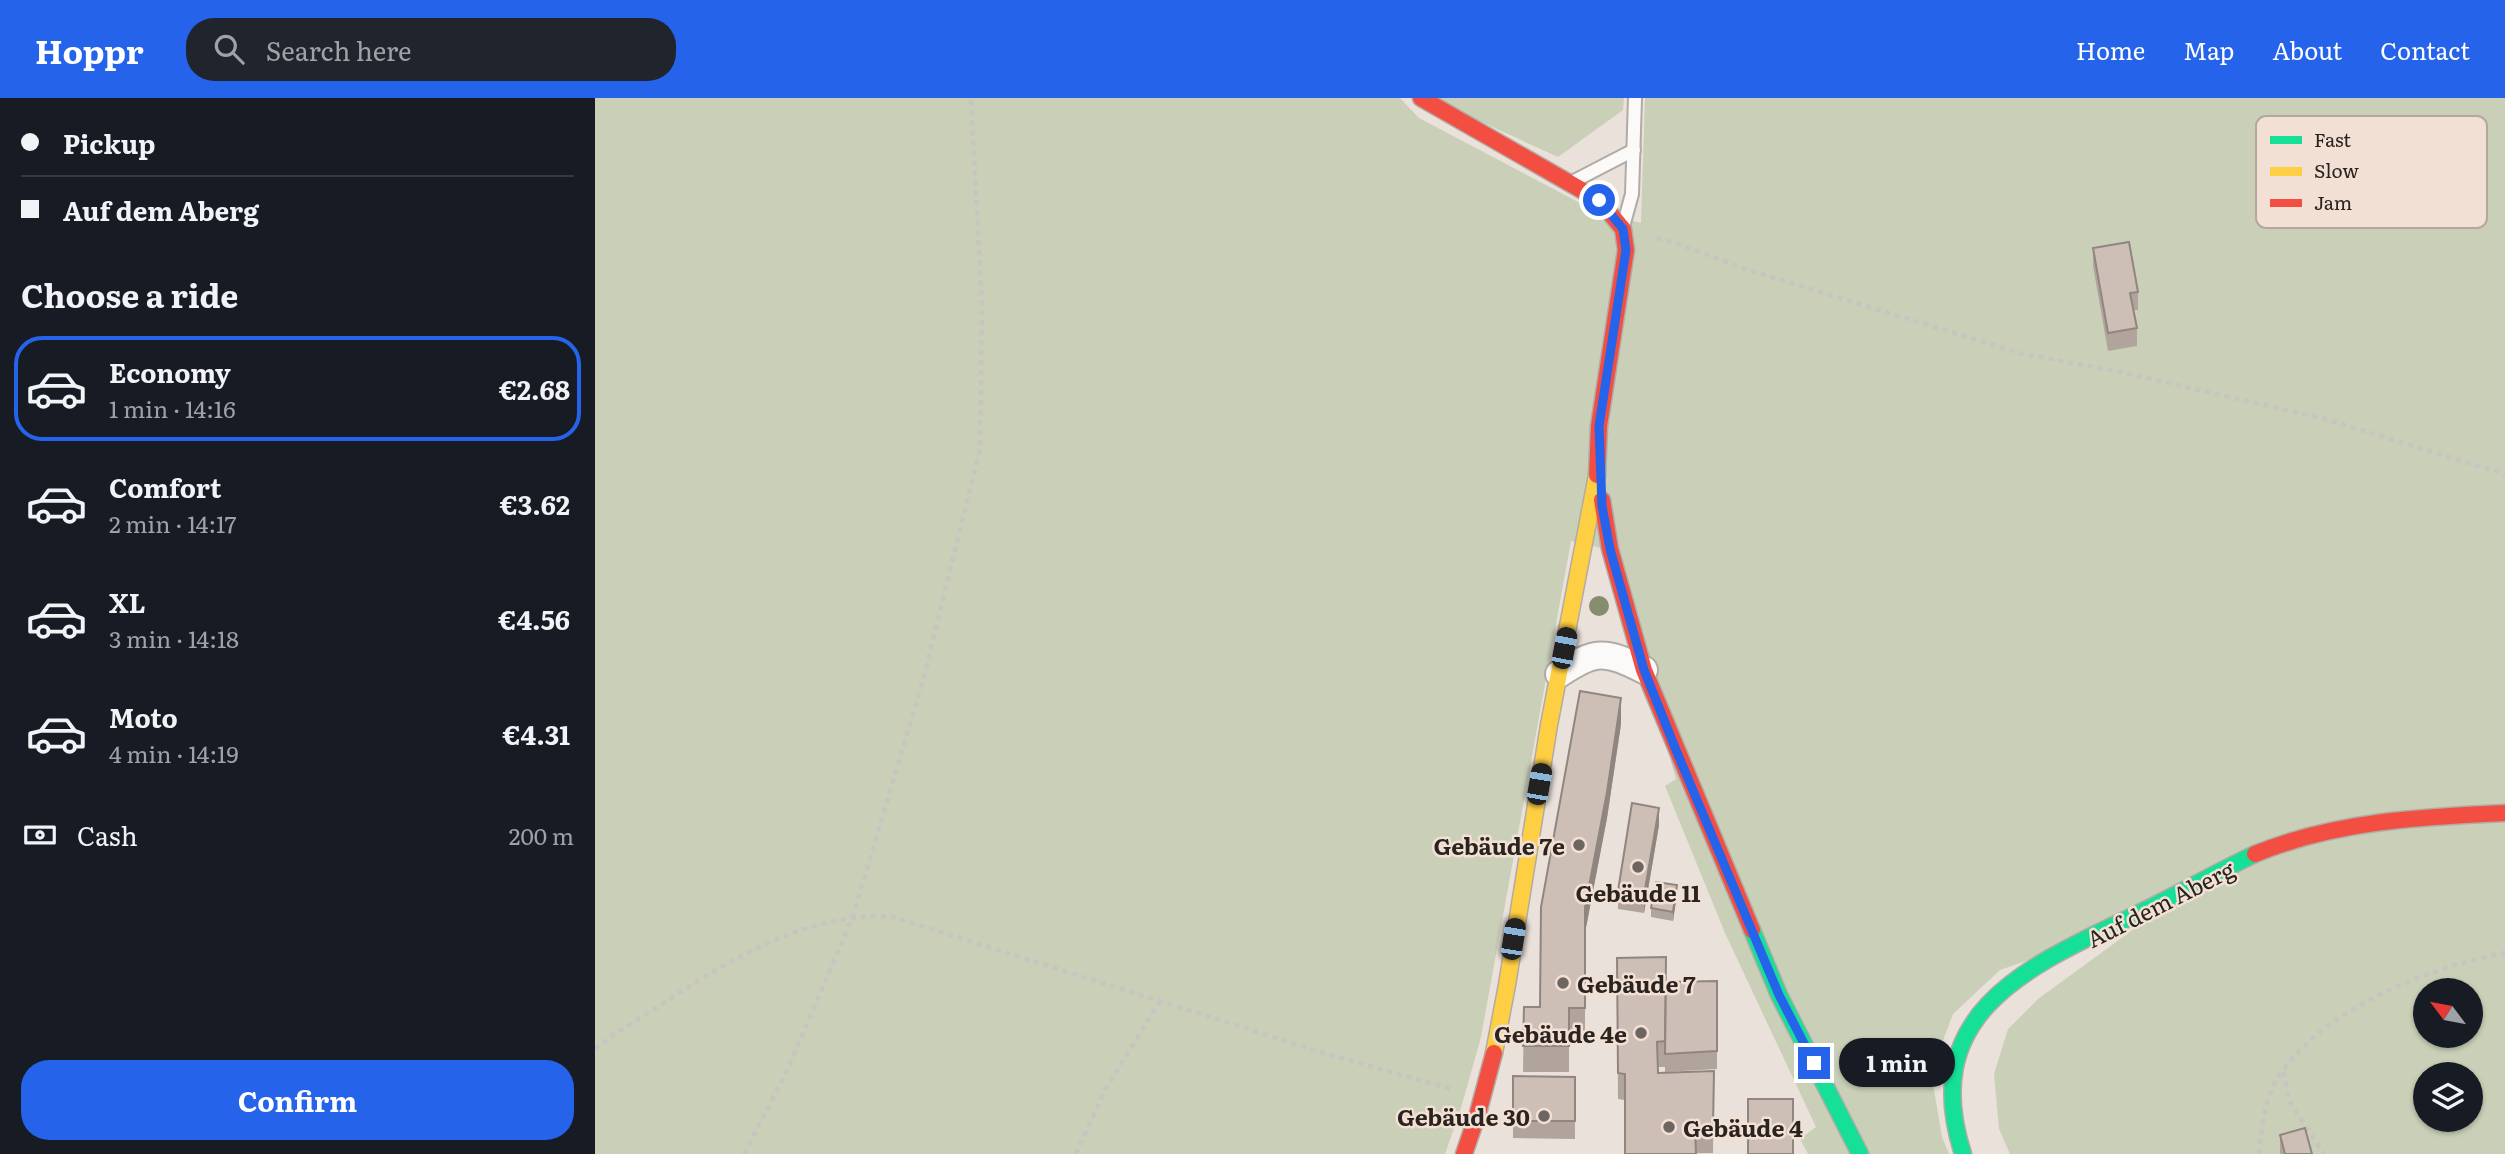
<!DOCTYPE html>
<html lang="en">
<head>
<meta charset="utf-8">
<style>
	body { margin:0; font-family:Literata,serif; background:#20242c; color:#f1f3f6; height:100vh; display:flex; flex-direction:column; font-size:26px; white-space:nowrap }
	* { box-sizing:border-box; margin:0 }
	p { font-size:23px; color:#9ea1a6 }
	.icon { flex:none; width:38px; height:38px; fill:none; stroke:currentColor; stroke-width:2; stroke-linecap:round; stroke-linejoin:round }
	.map { position:relative; flex:1; overflow:hidden }
	.side { display:flex; flex-direction:column; background:#171b24; width:595px }
	.side>* { flex:none }
	.top-card { display:grid; align-content:center; height:154px; padding:0 21px; background:#171b24 }
	.needle { width:46px; rotate:302deg }
	.fabs { position:absolute; left:1818px; top:880px; display:grid; gap:14px }
	.fabs a { display:grid; place-items:center; width:70px; height:70px; border-radius:50%; background:#171b24; box-shadow:0 2px 5px #0004; font-size:35px }
	.end { position:absolute; width:32px; height:32px; margin:-16px; border:9px solid #2563eb; background:#fff; box-shadow:0 0 0 4px #fff }
	.from { border-radius:50% }
	.bubble { position:absolute; height:49px; border-radius:24px; background:#171b24; box-shadow:0 2px 5px #0004; font-size:23px; font-weight:700; line-height:49px; text-align:center }
	.car { position:absolute; width:21px; height:42px; margin:-21px -10px; border-radius:9px; box-shadow:0 0 5px 2px #0007; background:linear-gradient(#222 24%,#8ab4d8 0 40%,#222 0 76%,#8ab4d8 0 86%,#222 0) }
	.top-card b { display:flex; align-items:center; gap:24px; height:66px; font-size:26px }
	.top-card b+b { border-top:2px solid #363941 }
	.top-card i { width:18px; height:18px; background:#f1f3f6 }
	ul { padding:0; list-style:none }
	li { display:flex; align-items:center; gap:21px; height:105px; margin:0 14px 10px; padding:0 7px; border:4px solid transparent; border-radius:28px }
	li div { flex:1 }
	li b { display:block; font-size:26px }
	li em { font-style:normal; font-weight:700 }
	li.current { border-color:#2563eb }
	li>.icon { width:63px; height:63px; stroke-width:1.5 }
	h2 { padding:0 21px; font-size:32px; line-height:84px }
	.pay { display:flex; align-items:center; gap:18px; height:77px; padding:0 21px; font-size:26px }
	.pay p { margin-inline-start:auto }
	.primary-button { display:flex; gap:14px; margin-top:auto; padding:14px 21px }
	.primary-button a { flex:1; height:80px; border-radius:28px; background:#2563eb; color:#fff; font-size:28px; font-weight:700; line-height:80px; text-align:center }
	header { display:flex; align-items:center; gap:42px; box-sizing:border-box; height:98px; padding:0 35px; background:#2563eb; color:#fff }
	header strong { font-size:33px }
	nav { display:flex; gap:38px; margin-inline-start:auto; font-size:24px }
	.search { width:490px; height:63px; background:#20242c; display:flex; align-items:center; gap:18px; box-sizing:border-box; padding:0 24px; border-radius:28px; color:#9ea1a6; font-size:26px }
	main { display:flex; flex:1; min-height:0 }
	.map>svg:first-child { display:block }
</style>
</head>
<body>
<header>
<strong>Hoppr</strong>
<div class="search"><svg class="icon" aria-label="search" viewBox="0 0 24 24"><circle cx="10" cy="10" r="6"/><path d="M15 15l6 6"/></svg>Search here</div>
<nav><a>Home</a><a>Map</a><a>About</a><a>Contact</a></nav>
</header>
<main>
<section class="side">
<div class="top-card">
<b><i class="from"></i>Pickup</b>
<b><i></i>Auf dem Aberg</b>
</div>
<h2>Choose a ride</h2>
<ul>
<li class="current"><svg class="icon" aria-label="car" viewBox="0 0 24 24"><path d="M5 17H2v-5l4-1 3-4h7l3 4 3 1v5h-3M9 17h6M6 11h13"/><circle cx="7" cy="17" r="2"/><circle cx="17" cy="17" r="2"/></svg><div><b>Economy</b><p>1 min · 14:16</p></div><em>€2.68</em></li>
<li><svg class="icon" aria-label="car" viewBox="0 0 24 24"><path d="M5 17H2v-5l4-1 3-4h7l3 4 3 1v5h-3M9 17h6M6 11h13"/><circle cx="7" cy="17" r="2"/><circle cx="17" cy="17" r="2"/></svg><div><b>Comfort</b><p>2 min · 14:17</p></div><em>€3.62</em></li>
<li><svg class="icon" aria-label="car" viewBox="0 0 24 24"><path d="M5 17H2v-5l4-1 3-4h7l3 4 3 1v5h-3M9 17h6M6 11h13"/><circle cx="7" cy="17" r="2"/><circle cx="17" cy="17" r="2"/></svg><div><b>XL</b><p>3 min · 14:18</p></div><em>€4.56</em></li>
<li><svg class="icon" aria-label="car" viewBox="0 0 24 24"><path d="M5 17H2v-5l4-1 3-4h7l3 4 3 1v5h-3M9 17h6M6 11h13"/><circle cx="7" cy="17" r="2"/><circle cx="17" cy="17" r="2"/></svg><div><b>Moto</b><p>4 min · 14:19</p></div><em>€4.31</em></li>
</ul>
<div class="pay"><svg class="icon" aria-label="cash" viewBox="0 0 24 24"><path d="M3 7h18v10H3z"/><circle cx="12" cy="12" r="2"/></svg>Cash<p>200 m</p></div>
<div class="primary-button"><a>Confirm</a></div>
</section>
<div class="map">
<svg width="1910" height="1056" viewBox="0 0 1910 1056">
	<rect width="100%" height="100%" fill="#eae1da"/>
	<g fill="#c9d0b7" fill-rule="evenodd">
		<path d="M 0,0 L 805,0 L 824,20 L 1002,114 L 1046,125 L 1050,0 L 1910,0 L 1910,1056 L 1415,1056 L 1404,1031 L 1399,976 L 1413,931 L 1443,901 L 1554,820 L 1405,872 L 1358,916 L 1336,974 L 1347,1039 L 1354,1056 L 1213,1056 L 1205,1041 L 1221,1029 L 1130,835 L 1070,688 L 1081,681 L 1015,452 L 976,443 L 886,939 L 866,1010 L 850,1056 L 0,1056 ZM 1830,892 L 1876,892 L 1876,938 L 1830,938 ZM 1830,976 L 1876,976 L 1876,1022 L 1830,1022 Z"/>
		<polygon points="834,0 1029,0 1028,12 963,59"/>
	</g>
	<g fill="none" stroke-linecap="round" stroke-linejoin="round">
		<defs>
			<g id="lane">
				<polyline points="981,82 1039,52"/>
				<polyline points="1029,125 1037,96 1040,0"/>
			</g>
			<path id="street" d="M 964,576 C 1001,552 1009,552 1049,572"/>
			<g id="fast">
				<polyline points="1157,832 1184,897 1265,1056"/>
				<path d="M 1368,1056 C 1322,914 1434,868 1542,816 C 1582,797 1620,775 1660,756"/>
			</g>
			<polyline id="slow" points="899,955 912,887 954,627 1002,377"/>
			<g id="jam">
				<polyline points="826,0 1004,102 1028,131 1031,152 1004,328 1002,377"/>
				<polyline points="1007,402 1015,451 1049,572 1157,832"/>
				<path d="M 1660,756 C 1740,723 1825,719 1910,715"/>
				<polyline points="869,1056 883,1015 899,955"/>
			</g>
		</defs>
		<use href="#lane" stroke="#b1aba5" stroke-width="16"/>
		<use href="#street" stroke="#b1aba5" stroke-width="30"/>
		<use href="#fast" stroke="#b1aba5" stroke-width="19"/>
		<use href="#slow" stroke="#b1aba5" stroke-width="19"/>
		<use href="#jam" stroke="#b1aba5" stroke-width="19"/>
		<g stroke="#c7c4c2" stroke-width="4.5" stroke-dasharray="5 5" stroke-linecap="butt">
			<polyline points="1062,140 1081,145 1153,172 1428,256 1521,273 1730,321 1910,376"/>
			<path d="M 0,951 L 17,938 C 100,886 196,811 298,819 L 732,956 L 856,991"/>
			<polyline points="1689,974 1693,1001 1729,1056"/>
			<polyline points="149,1056 191,975 258,818 328,582 385,351 387,210 376,0"/>
			<polyline points="481,1056 510,992 565,903"/>
			<path d="M 1664,1056 C 1666,1032 1669,1005 1681,983 C 1722,913 1834,869 1910,855"/>
		</g>
		<use href="#lane" stroke="#fcfaf9" stroke-width="12"/>
		<use href="#street" stroke="#fcfaf9" stroke-width="26"/>
		<use href="#fast" stroke="#16e098" stroke-width="16"/>
		<use href="#slow" stroke="#ffcf43" stroke-width="16"/>
		<use href="#jam" stroke="#f24e42" stroke-width="16"/>
	</g>
	<circle fill="#858e6c" cx="1004" cy="508" r="10"/>
	<g fill="#b0a49c">
		<polygon points="1498,150 1543,194 1543,212 1538,212 1542,230 1542,248 1513,253 1498,168"/>
		<polygon points="1026,626 1012,720 990,834 990,936 974,936 974,974 928,974 929,909 945,909"/>
		<polygon points="1064,727 1049,815 1023,811 1023,793"/>
		<polygon points="1082,796 1078,823 1056,819 1056,810"/>
		<polygon points="1022,860 1071,884 1122,883 1122,971 1070,974 1070,959 1070,969 1063,969 1063,975 1119,973 1118,1055 1030,1056 1030,1002 1023,1001"/>
		<polygon points="918,978 980,979 980,1041 918,1040"/>
		<polygon points="1685,1037 1717,1056 1685,1056"/>
	</g>
	<g fill="#90867f">
		<polygon points="1026,600 1026,626 1012,720 990,835 990,809"/>
		<polygon points="1064,710 1064,727 1049,815 1049,797"/>
		<polygon points="1082,787 1082,796 1078,823 1078,814"/>
	</g>
	<g fill="#cdbfb5" stroke="#90867f" stroke-width="2">
		<polygon points="1534,144 1543,194 1535,195 1542,230 1513,235 1498,150"/>
		<polygon points="985,593 1026,600 1012,694 990,809 990,910 974,910 974,948 928,948 929,909 945,909 946,809"/>
		<polygon points="1037,705 1064,710 1049,797 1023,793"/>
		<polygon points="1061,784 1082,787 1078,814 1056,810"/>
		<polygon points="1071,859 1070,943 1062,944 1063,975 1119,973 1118,1030 1100,1031 1101,1056 1030,1056 1030,976 1023,975 1022,860"/>
		<polygon points="1122,883 1122,953 1070,956 1071,884"/>
		<polygon points="918,978 980,979 980,1023 918,1023"/>
		<rect x="1153" y="1001" width="45" height="55"/>
		<polygon points="1710,1030 1717,1056 1690,1056 1685,1037"/>
	</g>
	<g fill="none" stroke-linecap="round" stroke-linejoin="round">
		<polyline stroke="#2563eb" stroke-width="9" points="1004,102 1028,131 1031,152 1004,328 1007,408 1015,451 1049,572 1081,652 1184,897 1219,965"/>
	</g>
	<g fill="#6d6660" stroke="#f1e0d3" stroke-width="2.5">
		<circle cx="984" cy="747" r="7"/>
		<circle cx="1043" cy="769" r="7"/>
		<circle cx="968" cy="885" r="7"/>
		<circle cx="1046" cy="935" r="7"/>
		<circle cx="949" cy="1018" r="7"/>
		<circle cx="1074" cy="1029" r="7"/>
	</g>
	<g text-anchor="middle" dominant-baseline="central" stroke-width="5" stroke-linejoin="round" paint-order="stroke">
		<g font-size="23" font-weight="bold" fill="#2a231f" stroke="#f1e0d3" text-anchor="end">
			<text x="970" y="747">Gebäude 7e</text>
			<text x="1043" y="794" text-anchor="middle">Gebäude 11</text>
			<text x="982" y="885" text-anchor="start">Gebäude 7</text>
			<text x="1032" y="935">Gebäude 4e</text>
			<text x="935" y="1018">Gebäude 30</text>
			<text x="1088" y="1029" text-anchor="start">Gebäude 4</text>
		</g>
		<g font-size="23" fill="#2a231f" stroke="#f1e0d3">
			<text transform="translate(1565 805) rotate(-27)">Auf dem Aberg</text>
		</g>
	</g>
	<rect x="1661" y="18" width="231" height="112" rx="10" fill="#f1e0d3" stroke="#b5a79d" stroke-width="2"/>
	<rect x="1675" y="38" width="32" height="8" fill="#16e098"/>
	<rect x="1675" y="69" width="32" height="9" fill="#ffcf43"/>
	<rect x="1675" y="101" width="32" height="8" fill="#f24e42"/>
	<g font-size="19" fill="#2a231f">
		<text x="1719" y="49">Fast</text>
		<text x="1719" y="80">Slow</text>
		<text x="1719" y="112">Jam</text>
	</g>
</svg>
<div class="fabs">
<a><svg class="needle" viewBox="-14 -14 28 28"><path d="M0-13l5 13h-10z" fill="#e53935"/><path d="M0 13l5-13h-10z" fill="#9ea1a6"/></svg></a>
<a><svg class="icon" aria-label="layers" viewBox="0 0 24 24"><path d="M12 4l9 5-9 5-9-5zM3 14l9 5 9-5"/></svg></a>
</div>
<i class="end from" style="left:1004px;top:102px"></i>
<i class="end" style="left:1219px;top:965px"></i>
<div class="bubble" style="left:1244px;top:940px;width:116px">1 min</div>
<i class="car" style="left:969px;top:550px;rotate:11deg"></i>
<i class="car" style="left:944px;top:686px;rotate:10deg"></i>
<i class="car" style="left:918px;top:841px;rotate:9deg"></i>
</div>
</main>
</body>
</html>
